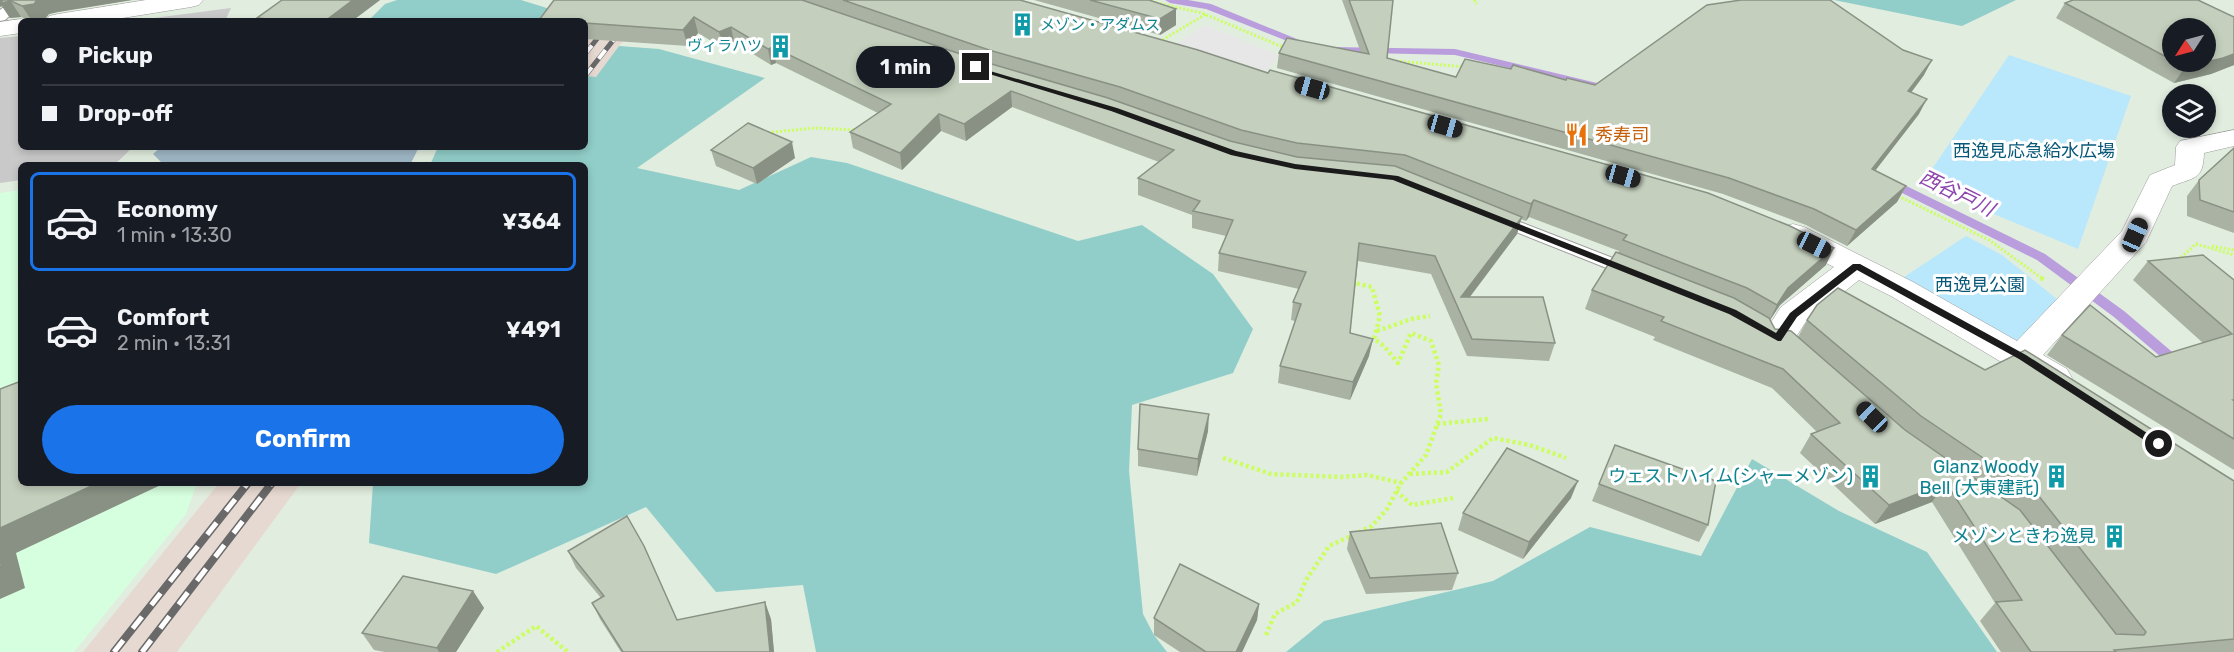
<!DOCTYPE html>
<html lang="en">
<head>
<meta charset="utf-8">
<style>
	body { margin:0; font-family:Rubik,"Noto Sans JP",sans-serif; background:#242831; color:#f1f3f6; height:100vh; display:flex; flex-direction:column; font-size:22px; white-space:nowrap }
	* { box-sizing:border-box; margin:0 }
	p { font-size:20px; color:#9ea1a6 }
	.icon { flex:none; width:33px; height:33px; fill:none; stroke:currentColor; stroke-width:2; stroke-linecap:round; stroke-linejoin:round }
	.map { position:relative; flex:1; overflow:hidden }
	.panel { position:absolute; left:18px; top:162px; width:570px; height:324px; display:flex; flex-direction:column; background:#171b24; border-radius:9px; box-shadow:0 3px 9px #0003 }
	.panel>* { flex:none }
	.top-card { position:absolute; left:18px; top:18px; width:570px; height:132px; border-radius:9px; box-shadow:0 3px 9px #0003; display:grid; align-content:center; height:132px; padding:0 24px; background:#171b24 }
	.needle { width:39px; rotate:234deg }
	.tools { position:absolute; left:2162px; top:18px; display:grid; gap:12px }
	.tools a { display:grid; place-items:center; width:54px; height:54px; border-radius:50%; background:#171b24; box-shadow:0 3px 9px #0003; font-size:30px }
	.end { position:absolute; width:27px; height:27px; margin:-14px; border:8px solid #1b1b1b; background:#fff; box-shadow:0 0 0 3px #fff }
	.from { border-radius:50% }
	.bubble { position:absolute; height:42px; border-radius:21px; background:#171b24; box-shadow:0 3px 9px #0003; font-size:20px; font-weight:700; line-height:42px; text-align:center }
	.car { position:absolute; width:18px; height:36px; margin:-18px -9px; border-radius:8px; box-shadow:0 0 4px 2px #0007; background:linear-gradient(#222 24%,#8ab4d8 0 40%,#222 0 76%,#8ab4d8 0 86%,#222 0) }
	.top-card b { display:flex; align-items:center; gap:21px; height:57px; font-size:22px }
	.top-card b+b { border-top:2px solid #363941 }
	.top-card i { width:15px; height:15px; background:#f1f3f6 }
	ul { padding:10px 0 0; list-style:none }
	li { display:flex; align-items:center; gap:18px; height:99px; margin:0 12px 9px; padding:0 12px; border:3px solid transparent; border-radius:9px }
	li div { flex:1 }
	li b { display:block; font-size:22px }
	li em { font-style:normal; font-weight:700 }
	li.selected { border-color:#1a73e8 }
	li>.icon { width:54px; height:54px; stroke-width:1.5 }
	.cta { display:flex; gap:12px; margin-top:auto; padding:12px 24px }
	.cta a { flex:1; height:69px; border-radius:36px; background:#1a73e8; color:#fff; font-size:24px; font-weight:700; line-height:69px; text-align:center }
	.map>svg:first-child { display:block }
</style>
</head>
<body>
<div class="map">
<svg width="2234" height="652" viewBox="0 0 2234 652">
	<rect width="100%" height="100%" fill="#e1eddf"/>
	<g fill="#e6d9d1">
		<polygon points="658,0 619,46 596,78 585,76 585,35"/>
		<polygon points="219,483 301,483 177,652 83,652"/>
	</g>
	<polygon fill="#d6ffdf" points="21,190 21,276 17,283 21,289 21,483 197,483 186,514 74,652 0,652 0,193"/>
	<g fill="#c9c9c9">
		<polygon points="231,8 225,21 131,21"/>
		<polygon points="21,36 21,147 133,147 114,165 21,165 21,180 0,183 0,38"/>
	</g>
	<g fill="#92cec9">
		<polygon points="397,0 521,0 550,9 543,21 368,21 385,4"/>
		<polygon points="1834,0 2016,0 1962,26"/>
		<polygon points="619,46 659,49 765,78 637,168 739,190 811,157 847,163 1078,241 1142,225 1213,274 1253,329 1233,373 1132,405 1129,471 1143,614 1154,635 1167,652 816,652 803,585 716,592 646,507 496,574 369,543 373,483 585,483 585,165 430,165 438,147 585,147 585,76 596,77"/>
		<polygon points="1752,459 1839,511 1927,552 1997,652 1286,652 1324,621 1493,581 1590,527 1701,556"/>
	</g>
	<polygon fill="#a0b8c6" points="161,147 419,147 410,165 164,165 153,154"/>
	<g fill="#b9e7fb">
		<polygon points="2009,55 2131,96 2078,249 1922,184"/>
		<polygon points="1966,236 2002,255 2058,300 2014,345 1898,281"/>
	</g>
	<polygon fill="#e7e7e7" points="1205,25 1278,55 1267,71 1177,44"/>
	<g fill="none" stroke-linecap="round" stroke-linejoin="round">
		<g fill="#b99ddd" fill-rule="evenodd">
			<polygon points="1165,0 1188,0 1211,4 1309,44 1304,47 1300,46 1206,9 1170,3"/>
			<polygon points="1331,47 1455,49 1597,83 1598,85 1593,88 1455,55 1327,52 1327,48"/>
			<polygon points="1888,177 2045,254 2124,311 2184,362 2186,365 2184,368 2174,368 2114,317 2037,260 1884,184 1882,181 1884,178"/>
		</g>
		<defs>
			<g id="service">
				<polygon points="13,0 27,0 5,20 0,21 0,10"/>
				<polygon points="1497,213 1636,267 1639,271 1636,275 1624,275 1491,222 1489,218"/>
			</g>
			<g id="minor">
				<polygon points="146,0 203,0 199,5 191,7 104,21 46,21 49,16 58,14"/>
				<polygon points="21,19 30,21 21,21 21,33 0,36 0,22"/>
				<path d="M 2234,130 L 2234,146 L 2204,153 C 2203,180 2195,177 2172,186 L 2146,242 L 2043,355 L 2067,369 L 2072,378 L 2067,387 L 2055,390 L 2043,387 L 1891,296 L 1859,280 L 1805,323 L 1790,346 L 1778,349 L 1766,346 L 1761,338 L 1781,307 L 1834,267 L 1782,241 L 1778,234 L 1782,227 L 1793,224 L 1804,227 L 1913,282 L 2017,341 L 2122,231 L 2150,175 L 2175,165 L 2176,147 L 2180,141 Z"/>
			</g>
		</defs>
		<use href="#service" stroke="#9c9c9c" stroke-width="2"/>
		<use href="#minor" stroke="#9c9c9c" stroke-width="1"/>
		<g stroke="#ccfe5f" stroke-width="3" stroke-dasharray="2 2" stroke-linecap="butt">
			<polyline points="1144,0 1202,13 1285,48"/>
			<polyline points="1474,0 1477,4"/>
			<polyline points="1159,42 1206,14"/>
			<polyline points="1396,61 1466,67"/>
			<polyline points="764,133 815,128 855,130"/>
			<polyline points="1898,196 1989,240 2043,279"/>
			<polyline points="2212,246 2234,250"/>
			<polyline points="2178,260 2196,244 2234,255"/>
		</g>
		<g stroke="#ccfe5f" stroke-width="4.5" stroke-dasharray="3 3" stroke-linecap="butt">
			<polyline points="2041,278 2044,280"/>
			<polyline points="1351,282 1372,287 1380,316 1374,339 1384,346 1398,363 1411,333 1431,341 1439,365 1436,383 1441,414 1426,455 1401,483 1387,509 1372,526 1359,532"/>
			<polyline points="1377,331 1411,319 1430,316"/>
			<polyline points="1437,424 1488,419"/>
			<polyline points="1223,458 1271,474 1341,477 1367,475 1401,483"/>
			<polyline points="1410,474 1447,472 1493,438 1530,445 1566,458"/>
			<polyline points="1396,491 1412,505 1453,498"/>
			<polyline points="1266,635 1275,614 1297,602 1306,580 1329,546 1353,535"/>
			<polyline points="497,652 536,626 568,652"/>
		</g>
		<use href="#service" fill="#fff" fill-rule="evenodd"/>
		<use href="#minor" fill="#fff" fill-rule="evenodd"/>
		<defs>
			<g id="rail-far1">
				<polyline points="585,54 628,0"/>
				<polyline points="585,76 645,0"/>
			</g>
			<g id="rail">
				<polyline points="114,652 248,483"/>
				<polyline points="142,652 272,483"/>
			</g>
		</defs>
		<use href="#rail-far1" stroke="#696969" stroke-width="5"/>
		<use href="#rail" stroke="#696969" stroke-width="8"/>
		<use href="#rail-far1" stroke="#fff" stroke-width="4" stroke-dasharray="11" stroke-linecap="butt"/>
		<use href="#rail" stroke="#fff" stroke-width="5" stroke-dasharray="15" stroke-linecap="butt"/>
	</g>
	<g fill="#a9b2a3" fill-rule="evenodd">
		<polygon points="0,0 132,0 58,12 49,14 45,19 32,21 21,17 10,18 2,6 0,7"/>
		<polygon points="282,0 380,0 352,21 259,21 257,18"/>
		<polygon points="554,0 1020,0 1826,265 1780,305 1770,320 1775,329 1798,337 1807,320 1985,370 2234,481 2234,652 2001,652 1980,621 1995,603 1932,502 1875,524 1800,453 1811,434 1817,432 1772,388 1653,340 1655,337 1585,309 1592,290 1619,251 1529,217 1526,221 1521,219 1517,234 1470,297 1555,343 1549,361 1467,356 1431,274 1358,261 1350,333 1369,356 1350,400 1278,383 1280,366 1295,321 1291,320 1293,302 1299,289 1218,271 1219,253 1226,236 1192,228 1192,215 1138,195 1138,178 1159,162 1012,107 966,141 941,131 902,170 853,148 850,132 878,113 776,63 771,65 734,42 723,48 698,33 688,46 585,39 585,21 539,21 539,20"/>
		<polygon points="1034,0 1149,0 1176,9 1176,25 1160,35"/>
		<polygon points="1342,0 1393,0 1387,58 1456,77 1511,69 1595,85 1924,75 1911,93 1919,114 1875,171 1906,186 1897,202 1847,246 1806,225 1723,194 1277,68 1279,53 1361,53"/>
		<path d="M 2065,3 L 2234,17 L 2234,65 L 2211,74 L 2174,83 L 2056,18 ZM 2172,28 L 2205,62 L 2172,62 Z"/>
		<polygon points="2234,148 2234,233 2187,216 2187,196 2199,180"/>
		<polygon points="711,150 795,158 757,184 716,166"/>
		<polygon points="2148,261 2234,280 2234,470 2047,355 2062,335 2156,357 2203,343 2133,280"/>
		<polygon points="1208,431 1197,476 1138,466 1138,449"/>
		<polygon points="1615,445 1708,525 1699,542 1592,501"/>
		<polygon points="1571,498 1523,559 1458,530 1463,513"/>
		<polygon points="1350,532 1458,573 1452,590 1366,594 1347,549"/>
		<polygon points="568,551 677,620 771,619 774,652 621,652 600,619 592,603 601,598 576,568"/>
		<polygon points="473,591 484,608 456,652 385,652 374,650 362,633"/>
		<polygon points="1259,604 1257,620 1242,652 1180,652 1154,635 1154,618"/>
	</g>
	<g fill="#899184">
		<polygon points="0,0 10,0 21,17 10,18 2,6 0,7"/>
		<polygon points="37,0 132,0 58,12 49,14 45,19 32,21 22,6"/>
		<polygon points="353,0 380,0 352,21 325,21"/>
		<polygon points="1176,9 1176,25 1160,35 1160,19"/>
		<polygon points="694,17 698,33 688,46 683,30"/>
		<polygon points="731,27 734,42 723,48 719,32"/>
		<polygon points="773,47 776,63 771,65 768,49"/>
		<polygon points="2234,54 2234,65 2211,74 2174,83 2185,67"/>
		<polygon points="1932,60 1924,75 1900,107 1908,91"/>
		<polygon points="1011,91 1012,107 966,141 964,124"/>
		<polygon points="1927,99 1919,114 1864,185 1872,169"/>
		<polygon points="939,114 941,131 902,170 900,153"/>
		<polygon points="792,142 795,158 757,184 753,168"/>
		<polygon points="1906,186 1897,202 1847,246 1856,230"/>
		<polygon points="1534,200 1529,217 1526,221 1531,204"/>
		<polygon points="1522,217 1517,234 1459,311 1461,297"/>
		<polygon points="1834,248 1826,265 1780,305 1768,323 1777,305 1788,288"/>
		<polygon points="1373,339 1369,356 1350,400 1353,382"/>
		<polygon points="1209,414 1208,431 1197,476 1198,459"/>
		<polygon points="1578,481 1571,498 1523,559 1529,542"/>
		<polygon points="98,483 165,483 16,553 25,588 0,599 0,528"/>
		<polygon points="1946,483 1932,502 1875,524 1889,505"/>
		<polygon points="473,591 484,608 456,652 439,652 437,648"/>
		<polygon points="765,602 771,619 774,652 770,652"/>
		<polygon points="1259,604 1257,620 1242,652 1236,652"/>
	</g>
	<g fill="#c4cfbd" stroke="#899184" stroke-width="1.5">
		<polygon points="3,0 37,0 34,4 22,6 11,1 0,3"/>
		<polygon points="282,0 353,0 325,21 290,21 257,18"/>
		<polygon points="554,0 802,0 978,60 1108,98 1230,141 1297,157 1395,166 1522,217 1461,297 1543,297 1555,343 1472,339 1435,256 1359,243 1350,333 1373,339 1353,382 1280,366 1301,304 1293,302 1306,272 1219,253 1233,220 1193,211 1200,201 1138,178 1174,150 1011,91 964,124 939,114 900,153 850,132 891,104 773,47 768,49 731,27 719,32 694,17 683,30 585,23 585,21 539,20"/>
		<polygon points="843,0 1020,0 1198,50 1268,73 1270,70 1708,193 1790,226 1834,248 1788,288 1777,305 1747,288 1623,240 1627,235 1534,200 1531,204 1405,155 1297,143 1241,130 1120,87 989,50"/>
		<polygon points="1090,0 1149,0 1176,9 1160,19"/>
		<polygon points="1349,0 1393,0 1387,58 1456,77 1465,59 1511,69 1513,65 1566,80 1567,78 1595,85 1707,5 1741,0 1830,0 1903,50 1932,60 1908,91 1927,99 1872,169 1906,186 1856,230 1814,209 1729,178 1279,53 1287,38 1369,54"/>
		<polygon points="2073,0 2198,0 2234,17 2234,54 2223,58 2185,67 2175,62 2205,62 2205,28 2172,28 2172,60 2065,3"/>
		<polygon points="748,123 792,142 753,168 711,150"/>
		<polygon points="2234,148 2234,212 2200,200 2199,180"/>
		<polygon points="1616,252 1734,298 1769,318 1775,329 1791,331 1905,430 2020,510 2116,634 2144,635 2146,632 2038,495 1921,416 1807,320 1817,305 1838,288 1985,370 2025,350 2234,481 2234,639 2114,650 2116,652 2031,652 1996,602 2022,600 1946,483 1889,505 1811,434 1840,423 1783,369 1661,321 1664,317 1592,290"/>
		<polygon points="2203,255 2234,280 2234,400 2233,400 2234,401 2234,439 2062,335 2090,305 2156,357 2232,334 2148,261"/>
		<polygon points="21,381 21,483 98,483 0,528 0,389"/>
		<polygon points="1140,404 1209,414 1198,459 1138,449"/>
		<polygon points="1615,445 1716,481 1708,525 1599,484"/>
		<polygon points="1507,448 1578,481 1529,542 1463,513"/>
		<polygon points="627,516 644,546 677,620 765,602 770,652 623,652 592,603 604,596 568,551"/>
		<polygon points="1441,523 1458,573 1370,578 1350,532"/>
		<polygon points="0,556 2,566 0,567"/>
		<polygon points="1180,564 1259,604 1236,652 1206,652 1154,618"/>
		<polygon points="403,576 473,591 437,648 362,633"/>
	</g>
	<polygon fill="#1b1b1b" points="973,66 1117,108 1236,151 1295,164 1398,176 1736,310 1776,333 1790,313 1853,264 1860,264 2026,355 2164,444 2159,448 2155,447 2019,359 1857,270 1797,317 1781,341 1778,341 1729,314 1393,180 1295,169 1231,155 1111,111 973,69"/>
	<defs>
		<symbol id="building-bare" viewBox="-9 -9 18 18"><path d="M-4-6H4V6H1V3H-1V6H-4ZM-2.5-4.3h1.7v1.8h-1.7ZM.8-4.3h1.7v1.8H.8ZM-2.5-1h1.7V.8h-1.7ZM.8-1h1.7V.8H.8Z" fill="#0f9aa8" stroke="#fff" stroke-width="2.5" paint-order="stroke"/></symbol>
		<symbol id="restaurant-bare" viewBox="-9 -9 18 18"><path d="M-5-6h1v4h1v-4h1v4h1v-4h1v5L-1.5 .5V6h-2V.5L-5-1ZM5-6V6H3V1.5H1.5Q1.5-4 5-6Z" fill="#e8710a" stroke="#fff" stroke-width="2.5" paint-order="stroke"/></symbol>
	</defs>
	<g fill-rule="evenodd">
		<use href="#building-bare" x="1006" y="8" width="33" height="33"/>
		<use href="#building-bare" x="764" y="30" width="33" height="33"/>
		<use href="#restaurant-bare" x="1560" y="118" width="33" height="33"/>
		<use href="#building-bare" x="1854" y="460" width="33" height="33"/>
		<use href="#building-bare" x="2040" y="460" width="33" height="33"/>
		<use href="#building-bare" x="2098" y="520" width="33" height="33"/>
	</g>
	<g text-anchor="middle" dominant-baseline="central" stroke-width="6" stroke-linejoin="round" paint-order="stroke">
		<g font-size="15" fill="#0d838f" stroke="#fff" text-anchor="start">
			<text x="1040" y="25">メゾン・アダムス</text>
			<text x="762" y="46" text-anchor="end">ヴィラハツ</text>
		</g>
		<g font-size="18" fill="#c56008" stroke="#fff" text-anchor="start">
			<text x="1595" y="135">秀寿司</text>
		</g>
		<g font-size="18" fill="#08587a" stroke="#fff">
			<text x="2034" y="151">西逸見応急給水広場</text>
			<text x="1980" y="285">西逸見公園</text>
		</g>
		<g font-size="18" fill="#0d838f" stroke="#fff" text-anchor="end">
			<text x="2039" y="467">Glanz Woody<tspan x="2039" dy="21">Bell (大東建託)</tspan></text>
			<text x="1853" y="476">ウェストハイム(シャーメゾン)</text>
			<text x="2096" y="536">メゾンときわ逸見</text>
		</g>
		<g font-size="20" font-style="italic" fill="#8e45ac" stroke="#fff">
			<text transform="translate(1957 193) rotate(26)">西谷戸川</text>
		</g>
	</g>
</svg>
<div class="tools">
<a><svg class="needle" viewBox="-14 -14 28 28"><path d="M0-13l5 13h-10z" fill="#e53935"/><path d="M0 13l5-13h-10z" fill="#9ea1a6"/></svg></a>
<a><svg class="icon" aria-label="layers" viewBox="0 0 24 24"><path d="M12 4l9 5-9 5-9-5zM3 14l9 5 9-5"/></svg></a>
</div>
<i class="end from" style="left:2159px;top:444px"></i>
<i class="end" style="left:976px;top:67px"></i>
<div class="bubble" style="left:856px;top:46px;width:99px">1 min</div>
<i class="car" style="left:1312px;top:88px;rotate:286deg"></i>
<i class="car" style="left:1445px;top:126px;rotate:106deg"></i>
<i class="car" style="left:1623px;top:176px;rotate:106deg"></i>
<i class="car" style="left:2135px;top:235px;rotate:24deg"></i>
<i class="car" style="left:1814px;top:245px;rotate:117deg"></i>
<i class="car" style="left:1872px;top:417px;rotate:314deg"></i>
<div class="top-card">
<b><i class="from"></i>Pickup</b>
<b><i></i>Drop-off</b>
</div>
<section class="panel">
<ul>
<li class="selected"><svg class="icon" aria-label="car" viewBox="0 0 24 24"><path d="M5 17H2v-5l4-1 3-4h7l3 4 3 1v5h-3M9 17h6M6 11h13"/><circle cx="7" cy="17" r="2"/><circle cx="17" cy="17" r="2"/></svg><div><b>Economy</b><p>1 min · 13:30</p></div><em>¥364</em></li>
<li><svg class="icon" aria-label="car" viewBox="0 0 24 24"><path d="M5 17H2v-5l4-1 3-4h7l3 4 3 1v5h-3M9 17h6M6 11h13"/><circle cx="7" cy="17" r="2"/><circle cx="17" cy="17" r="2"/></svg><div><b>Comfort</b><p>2 min · 13:31</p></div><em>¥491</em></li>
</ul>
<div class="cta"><a>Confirm</a></div>
</section>
</div>
</body>
</html>
